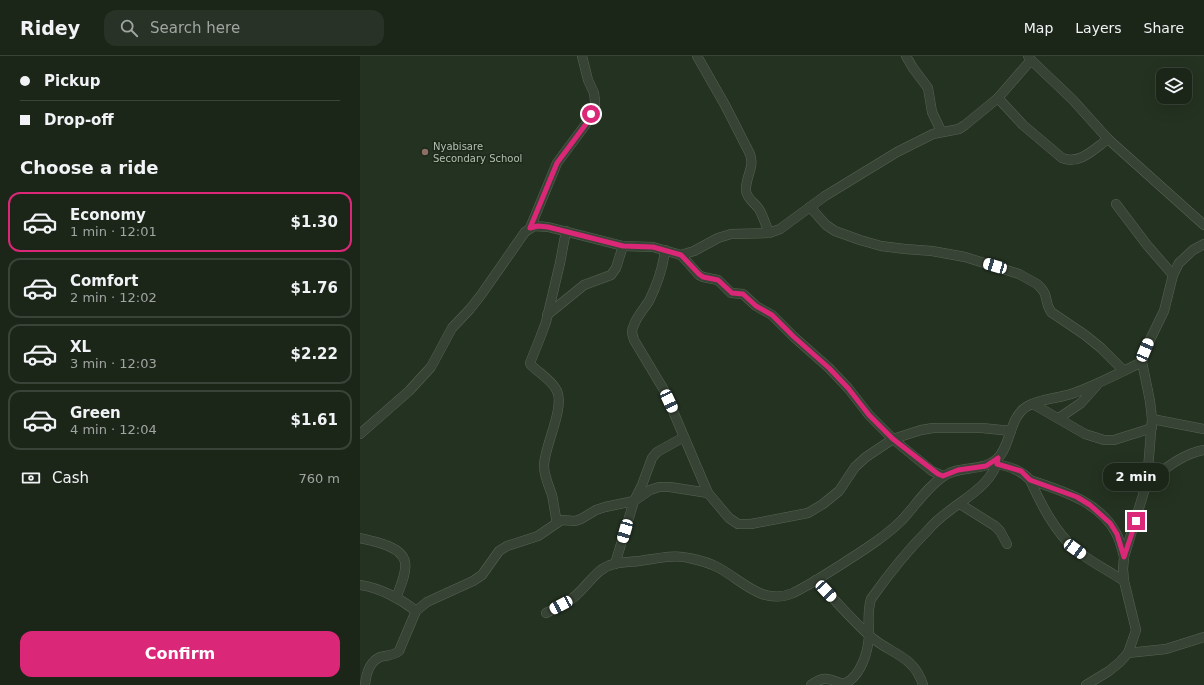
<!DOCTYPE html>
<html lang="en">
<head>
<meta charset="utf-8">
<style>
	body { margin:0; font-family:"DejaVu Sans",sans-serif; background:#283226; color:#f1f3f6; height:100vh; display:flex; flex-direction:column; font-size:15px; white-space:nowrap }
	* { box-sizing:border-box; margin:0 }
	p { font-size:13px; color:#a0a5a2 }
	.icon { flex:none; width:22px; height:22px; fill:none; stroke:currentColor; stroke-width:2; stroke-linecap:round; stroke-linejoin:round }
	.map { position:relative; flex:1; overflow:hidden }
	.side { display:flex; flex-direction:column; background:#1b2619; width:360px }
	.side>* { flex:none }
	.hud { display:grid; align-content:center; height:88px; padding:0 20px; background:#1b2619 }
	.fabs { position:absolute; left:796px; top:12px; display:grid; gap:8px }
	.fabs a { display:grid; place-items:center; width:36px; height:36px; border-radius:8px; background:#1b2619; box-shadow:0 4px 16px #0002,0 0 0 1px #394338; font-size:20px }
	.end { position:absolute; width:18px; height:18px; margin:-9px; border:5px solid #db2777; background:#fff; box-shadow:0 0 0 2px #fff }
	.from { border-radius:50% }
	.bubble { position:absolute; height:28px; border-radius:12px; background:#1b2619; box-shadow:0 4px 16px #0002,0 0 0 1px #394338; font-size:13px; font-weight:700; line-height:28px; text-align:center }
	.car { position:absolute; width:12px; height:24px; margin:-12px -6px; border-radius:5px; box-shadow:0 0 3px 1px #0007; background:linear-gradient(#fff 24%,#345 0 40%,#fff 0 76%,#345 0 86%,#fff 0) }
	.hud b { display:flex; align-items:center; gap:14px; height:38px; font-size:15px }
	.hud b+b { border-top:1px solid #394338 }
	.hud i { width:10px; height:10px; background:#f1f3f6 }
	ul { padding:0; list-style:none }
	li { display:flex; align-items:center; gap:12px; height:60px; margin:0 8px 6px; padding:0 12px; border:2px solid #394338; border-radius:12px }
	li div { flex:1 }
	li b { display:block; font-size:15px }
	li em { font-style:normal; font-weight:700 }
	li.on { border-color:#db2777 }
	li>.icon { width:36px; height:36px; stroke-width:1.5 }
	h2 { padding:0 20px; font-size:18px; line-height:48px }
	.pay { display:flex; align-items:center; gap:10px; height:44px; padding:0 20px; font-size:15px }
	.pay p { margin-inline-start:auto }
	.primary-button { display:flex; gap:8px; margin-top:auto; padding:8px 20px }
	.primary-button a { flex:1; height:46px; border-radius:12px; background:#db2777; color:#fff; font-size:16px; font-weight:700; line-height:46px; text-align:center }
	header { display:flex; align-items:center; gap:24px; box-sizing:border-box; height:56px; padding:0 20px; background:#1b2619; border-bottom:1px solid #394338 }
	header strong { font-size:19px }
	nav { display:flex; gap:22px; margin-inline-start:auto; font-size:14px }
	.search { width:280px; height:36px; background:#283226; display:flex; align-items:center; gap:10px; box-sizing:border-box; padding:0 14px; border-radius:12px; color:#a0a5a2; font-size:15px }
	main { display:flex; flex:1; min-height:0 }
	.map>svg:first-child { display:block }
</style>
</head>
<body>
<header>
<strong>Ridey</strong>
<div class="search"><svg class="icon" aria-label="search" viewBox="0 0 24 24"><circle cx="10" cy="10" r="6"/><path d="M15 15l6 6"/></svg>Search here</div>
<nav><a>Map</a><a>Layers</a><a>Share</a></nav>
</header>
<main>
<section class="side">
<div class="hud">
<b><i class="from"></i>Pickup</b>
<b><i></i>Drop-off</b>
</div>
<h2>Choose a ride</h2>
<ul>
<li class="on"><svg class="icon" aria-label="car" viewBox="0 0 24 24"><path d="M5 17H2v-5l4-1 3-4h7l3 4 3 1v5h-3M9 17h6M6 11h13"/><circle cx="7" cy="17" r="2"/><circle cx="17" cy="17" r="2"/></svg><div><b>Economy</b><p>1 min · 12:01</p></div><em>$1.30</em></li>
<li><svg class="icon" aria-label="car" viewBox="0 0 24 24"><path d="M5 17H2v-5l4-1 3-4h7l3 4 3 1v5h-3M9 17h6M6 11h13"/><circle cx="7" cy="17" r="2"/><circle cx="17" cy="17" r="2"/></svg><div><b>Comfort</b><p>2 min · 12:02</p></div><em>$1.76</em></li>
<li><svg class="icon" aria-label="car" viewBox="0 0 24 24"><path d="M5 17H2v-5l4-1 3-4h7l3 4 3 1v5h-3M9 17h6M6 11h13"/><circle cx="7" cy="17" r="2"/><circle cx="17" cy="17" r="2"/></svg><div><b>XL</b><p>3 min · 12:03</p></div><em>$2.22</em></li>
<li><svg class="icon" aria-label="car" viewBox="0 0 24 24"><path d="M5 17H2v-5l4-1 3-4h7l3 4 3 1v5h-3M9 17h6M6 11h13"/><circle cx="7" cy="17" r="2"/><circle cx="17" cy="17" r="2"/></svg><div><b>Green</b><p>4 min · 12:04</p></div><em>$1.61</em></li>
</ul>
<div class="pay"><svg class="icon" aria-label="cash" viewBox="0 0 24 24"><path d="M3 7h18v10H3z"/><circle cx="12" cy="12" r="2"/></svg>Cash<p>760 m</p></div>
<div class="primary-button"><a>Confirm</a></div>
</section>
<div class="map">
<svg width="844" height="629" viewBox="0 0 844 629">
	<rect width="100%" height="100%" fill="#243221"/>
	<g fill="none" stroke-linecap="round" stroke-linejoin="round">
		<defs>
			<g id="minor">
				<path d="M 337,0 L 365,49 L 390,98 C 395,112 385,121 386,135 C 387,143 395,147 399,153 C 403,160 406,169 409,177"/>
				<polyline points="546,0 553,12 568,32 572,56 581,75"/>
				<polyline points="668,0 671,4 713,44 748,83 844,169"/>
				<path d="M 638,42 L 663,69 L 702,102 C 720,109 734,93 748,83"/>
				<polyline points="756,148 787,189 813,219"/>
				<polyline points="450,151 466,169 475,175 500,184 521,190 545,193 572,195 605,201 659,218 677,228 682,233 685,238 688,250 691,256 725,279 741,292 764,315"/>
				<polyline points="170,172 197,107 226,68 235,50 235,45 234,37 228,24 222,0"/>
				<path d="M 305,194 C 303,212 297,229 289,245 C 284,253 277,260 274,269 C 271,274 272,278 274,284 L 304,334 L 348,437 L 369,462 L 378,468 L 391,468 L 448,457 L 463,448 L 479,435 L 495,411 L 506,401 L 533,383 L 561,374 L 573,372 L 622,372 L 651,375"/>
				<polyline points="321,199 339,219 343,221 358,224 371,237 383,238 396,250 412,259 434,281 469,312 488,332 509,359 533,383 572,415 583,420"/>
				<polyline points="187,259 224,229 251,219 256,212 263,190"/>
				<polyline points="673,348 725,378 744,384 754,384 792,372"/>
				<polyline points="699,362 721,347 737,329"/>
				<polyline points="792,363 844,373"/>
				<polyline points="0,378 49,335 71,311 92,272 110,253 121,239 165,176 174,170 188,171 263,190 293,191 321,199 334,195 358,182 371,178 409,177 420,173 465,140 537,96 573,78 599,73 605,69 638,42 671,4"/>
				<path d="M 637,408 C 650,411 661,414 670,424 C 681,448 695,476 715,493 C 730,506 748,514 764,525"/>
				<path d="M 670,424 C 702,435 739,445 756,477 C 760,484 762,493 764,501"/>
				<path d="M 787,426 C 805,413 822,398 844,394"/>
				<polyline points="600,448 635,470 640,475 647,488"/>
				<path d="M 197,467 C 195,458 194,448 192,439 C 189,430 184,420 184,410 C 184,391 205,352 197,335 C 192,324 179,317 171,309 L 170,307 L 180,282 L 186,266 L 200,207 L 206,175"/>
				<path d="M 0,482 C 13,485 42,490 45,506 C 47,517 40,531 36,542"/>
				<polyline points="255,508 274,445 282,429 292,402 297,396 324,381"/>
				<path d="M 456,524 C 474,543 491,563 510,580 C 530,598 554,599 563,629"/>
				<path d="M 0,529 C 20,532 41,543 56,555"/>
				<path d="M 186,557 C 196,552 206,548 214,541 C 228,530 236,512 254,508 C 262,506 271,506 279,505 C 295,503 313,498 329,502 C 339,504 350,507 359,512 C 383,525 403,550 433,537 C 450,529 466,518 482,508 C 502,495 525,481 542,464 C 556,449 567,431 584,420 C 600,409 623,416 637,403 C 651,390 649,362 666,351 C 680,342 698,343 714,337 C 737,329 759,317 782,306"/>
				<polyline points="768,597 806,593 844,581"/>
				<path d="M 5,629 C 6,618 9,606 20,601 C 27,599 33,600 39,595 L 56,555 L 67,546 L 113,525 L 122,519 L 139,495 L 147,490 L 178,480 L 197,467 L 202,464 L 215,465 L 221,463 L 236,454 L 245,451 L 274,445 L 290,434 L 299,431 L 310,431 L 348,437"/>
				<path d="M 451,629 C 470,615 473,629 486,627 C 501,619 508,596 509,580 C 509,567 507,556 511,543 C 528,519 547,495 568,474 C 574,467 581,461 589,455 C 607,441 633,427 638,403"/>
				<polyline points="726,629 749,615 760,606 768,597 773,583 776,574 764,525 763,513 764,501 787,426 792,363 790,345 782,306 785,294 804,255 813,219 819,207 833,194 844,188"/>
			</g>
		</defs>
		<use href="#minor" stroke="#576455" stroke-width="10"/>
		<use href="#minor" stroke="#374334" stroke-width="9"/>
	</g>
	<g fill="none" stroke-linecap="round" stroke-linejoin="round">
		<polyline stroke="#db2777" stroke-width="5" points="231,58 226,68 197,107 170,172 178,170 188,171 263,190 293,191 321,199 339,218 343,221 358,224 372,237 383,238 396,250 412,259 434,281 469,312 488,332 509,359 533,383 578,418 583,420 598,414 626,410 638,402 637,408 661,415 670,424 717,441 730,449 750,467 757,478 764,501 776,465"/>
	</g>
	<circle fill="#8d6e63" stroke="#1c281a" stroke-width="1.5" cx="65" cy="96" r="4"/>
	<g text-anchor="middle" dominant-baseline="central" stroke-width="3" stroke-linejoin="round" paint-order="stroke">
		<g font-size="10" fill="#b1c0ae" stroke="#1c281a" text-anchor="start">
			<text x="73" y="90">Nyabisare<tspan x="73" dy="12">Secondary School</tspan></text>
		</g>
	</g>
</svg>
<div class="fabs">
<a><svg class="icon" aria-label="layers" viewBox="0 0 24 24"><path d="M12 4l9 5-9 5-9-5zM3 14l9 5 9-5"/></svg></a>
</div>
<i class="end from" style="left:231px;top:58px"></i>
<i class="end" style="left:776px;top:465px"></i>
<div class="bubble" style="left:743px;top:407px;width:66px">2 min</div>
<i class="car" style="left:635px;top:210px;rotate:286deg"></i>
<i class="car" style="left:785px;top:294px;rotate:23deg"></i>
<i class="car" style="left:309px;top:345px;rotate:155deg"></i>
<i class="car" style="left:265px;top:475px;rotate:196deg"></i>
<i class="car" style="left:715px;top:493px;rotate:126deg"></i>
<i class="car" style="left:466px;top:535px;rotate:137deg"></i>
<i class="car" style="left:201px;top:549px;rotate:242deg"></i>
</div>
</main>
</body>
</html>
